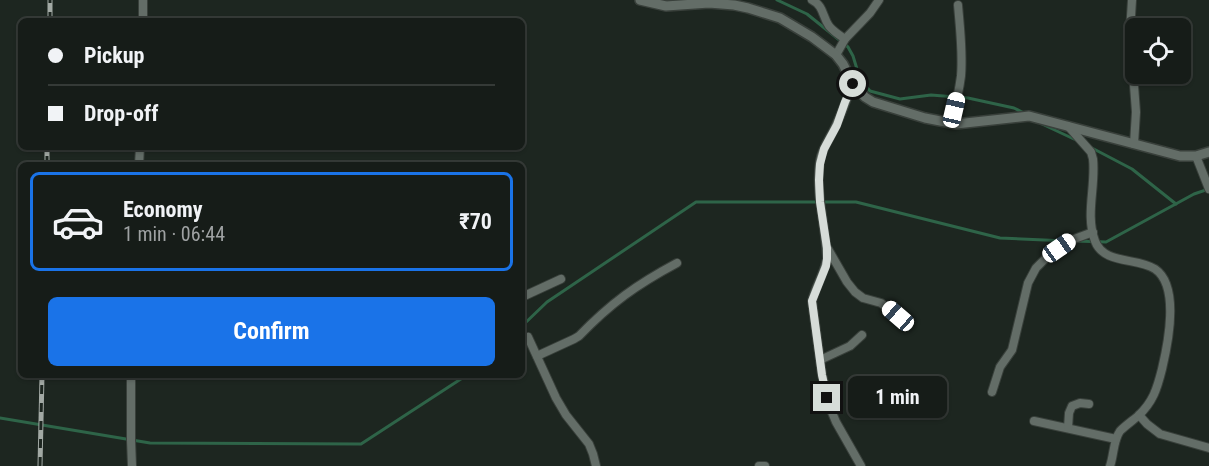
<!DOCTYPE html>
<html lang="en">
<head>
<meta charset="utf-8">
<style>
	body { margin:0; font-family:"Roboto Condensed",sans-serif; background:#232925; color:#f1f3f6; height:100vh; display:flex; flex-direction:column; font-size:22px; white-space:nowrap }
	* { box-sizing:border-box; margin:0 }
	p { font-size:20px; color:#9ea1a2 }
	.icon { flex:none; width:33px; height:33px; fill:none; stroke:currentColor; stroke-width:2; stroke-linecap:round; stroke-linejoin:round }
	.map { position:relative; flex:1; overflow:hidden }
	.details { position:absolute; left:18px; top:162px; width:507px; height:216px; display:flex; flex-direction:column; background:#161c18; border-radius:9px; box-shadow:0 2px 4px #0004,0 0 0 2px #353a37 }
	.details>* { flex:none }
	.hud { position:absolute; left:18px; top:18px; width:507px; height:132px; border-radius:9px; box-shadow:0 2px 4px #0004,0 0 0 2px #353a37; display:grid; align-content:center; height:132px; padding:0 30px; background:#161c18 }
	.fabs { position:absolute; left:1125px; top:18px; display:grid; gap:12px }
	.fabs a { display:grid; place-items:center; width:66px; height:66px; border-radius:9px; background:#161c18; box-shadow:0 2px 4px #0004,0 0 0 2px #353a37; font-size:30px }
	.end { position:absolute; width:27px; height:27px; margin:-14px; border:8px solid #d6dcd8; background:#111; box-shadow:0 0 0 3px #111 }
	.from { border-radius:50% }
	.bubble { position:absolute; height:42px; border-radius:9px; background:#161c18; box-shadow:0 2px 4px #0004,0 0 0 2px #353a37; font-size:20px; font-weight:700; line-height:42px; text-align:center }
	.car { position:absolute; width:18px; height:36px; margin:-18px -9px; border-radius:8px; box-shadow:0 0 4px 2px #0007; background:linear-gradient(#fff 24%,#345 0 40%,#fff 0 76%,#345 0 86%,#fff 0) }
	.hud b { display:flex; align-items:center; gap:21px; height:57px; font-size:22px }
	.hud b+b { border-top:2px solid #353a37 }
	.hud i { width:15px; height:15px; background:#f1f3f6 }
	ul { padding:10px 0 0; list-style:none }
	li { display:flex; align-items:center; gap:18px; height:99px; margin:0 12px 9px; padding:0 18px; border:3px solid transparent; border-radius:9px }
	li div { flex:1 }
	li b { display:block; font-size:22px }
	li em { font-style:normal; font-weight:700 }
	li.active { border-color:#1a73e8 }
	li>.icon { width:54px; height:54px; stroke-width:1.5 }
	.action { display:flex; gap:12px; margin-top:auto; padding:12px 30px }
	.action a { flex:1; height:69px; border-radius:9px; background:#1a73e8; color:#fff; font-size:24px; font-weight:700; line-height:69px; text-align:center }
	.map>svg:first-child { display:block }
</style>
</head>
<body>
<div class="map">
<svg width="1209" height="466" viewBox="0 0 1209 466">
	<rect width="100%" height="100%" fill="#1d2620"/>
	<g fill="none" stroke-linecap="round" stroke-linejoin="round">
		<g stroke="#2e6448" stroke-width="3">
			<polyline points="777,0 807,14 848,47 853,56 860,79 870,91 900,99 931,95 968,98 1014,108 1026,114"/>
			<polyline points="1042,124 1076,140"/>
			<polyline points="1090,147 1132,169 1176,204"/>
			<polyline points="1076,241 1106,242 1194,194 1209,189"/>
			<polyline points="522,326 547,302 696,202 856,202 1000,238 1067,241"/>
			<polyline points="0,418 150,443 361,444 467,375"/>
		</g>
		<defs>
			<g id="minor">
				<path d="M 812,0 C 824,6 822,16 829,26 C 833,31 839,35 845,39"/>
				<polyline points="1132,0 1130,32 1136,112 1134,144"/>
				<polyline points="143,21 143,0"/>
				<polyline points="836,55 845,39 870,13 879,0"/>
				<path d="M 853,84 C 847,97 843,110 837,123 C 832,136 822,147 820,161 C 815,194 826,226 827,259 C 824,274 816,286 812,301 L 822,375 L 831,410 L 836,422 L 861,466"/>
				<path d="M 951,123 C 955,108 959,92 961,76 C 963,52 960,29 958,5"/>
				<path d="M 1068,126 L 1091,152 L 1093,159 C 1096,186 1085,215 1095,241 C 1104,265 1137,257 1155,269 C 1180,286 1168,344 1162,369 C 1157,389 1153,402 1138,416 C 1132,421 1125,426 1120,431 C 1113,441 1114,455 1110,466"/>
				<polyline points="1196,156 1209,189"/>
				<polyline points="139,165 140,147"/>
				<polyline points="828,249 847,282 855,292 863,298 881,303 898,316"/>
				<polyline points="522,297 561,279"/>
				<polyline points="528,337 556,398 566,415 589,444 593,454 596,466"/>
				<path d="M 537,356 L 574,339 L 579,336 C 611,303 636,285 677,263"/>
				<polyline points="820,360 850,346 862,335"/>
				<polyline points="131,375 131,440 132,466"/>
				<polyline points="992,392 1000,367 1012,350 1028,283 1036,268 1049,255 1069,241 1093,232"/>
				<polyline points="1139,415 1147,424 1160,434 1209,448"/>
				<polyline points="1034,421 1116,439"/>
				<polyline points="1068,428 1069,413 1072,406 1080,403 1089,404"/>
				<polyline points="759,466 765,466"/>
			</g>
			<polyline id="tertiary" points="640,0 666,6 709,3 734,5 748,8 780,18 812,37 836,55 843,64 853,84 865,97 873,102 925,118 956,124 1029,116 1180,156 1196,156 1209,152"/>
		</defs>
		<use href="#minor" stroke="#39403b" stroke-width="10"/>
		<use href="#tertiary" stroke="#39403b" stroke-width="12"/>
		<use href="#minor" stroke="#636d67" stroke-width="8"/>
		<use href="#tertiary" stroke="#636d67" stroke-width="9"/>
		<defs>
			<g id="rail">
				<polyline points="50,21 50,0"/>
				<polyline points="47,165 47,147"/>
				<polyline points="40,466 42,375"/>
			</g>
		</defs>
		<use href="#rail" stroke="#a2a9a4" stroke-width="5"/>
		<use href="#rail" stroke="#1d2620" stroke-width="3" stroke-dasharray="9" stroke-linecap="butt"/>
	</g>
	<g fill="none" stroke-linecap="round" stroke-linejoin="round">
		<polyline stroke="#d6dcd8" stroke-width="8" points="827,398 822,375 812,301 826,266 827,259 827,248 820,202 819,180 820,164 824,149 837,125 845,102 853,84"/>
	</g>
</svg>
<div class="fabs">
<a><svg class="icon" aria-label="locate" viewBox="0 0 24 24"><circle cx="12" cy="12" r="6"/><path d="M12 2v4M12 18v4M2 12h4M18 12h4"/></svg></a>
</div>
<i class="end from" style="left:853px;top:84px"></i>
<i class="end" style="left:827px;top:398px"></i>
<div class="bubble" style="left:848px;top:376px;width:99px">1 min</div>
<i class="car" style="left:954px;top:110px;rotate:13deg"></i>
<i class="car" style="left:1059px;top:248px;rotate:55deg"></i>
<i class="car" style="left:898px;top:316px;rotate:311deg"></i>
<div class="hud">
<b><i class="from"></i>Pickup</b>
<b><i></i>Drop-off</b>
</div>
<section class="details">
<ul>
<li class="active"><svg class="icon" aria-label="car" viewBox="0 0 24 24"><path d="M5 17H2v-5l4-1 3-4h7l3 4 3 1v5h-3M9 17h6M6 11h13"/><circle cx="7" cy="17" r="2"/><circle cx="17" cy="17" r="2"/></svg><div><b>Economy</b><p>1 min · 06:44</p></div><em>₹70</em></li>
</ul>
<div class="action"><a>Confirm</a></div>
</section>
</div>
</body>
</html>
